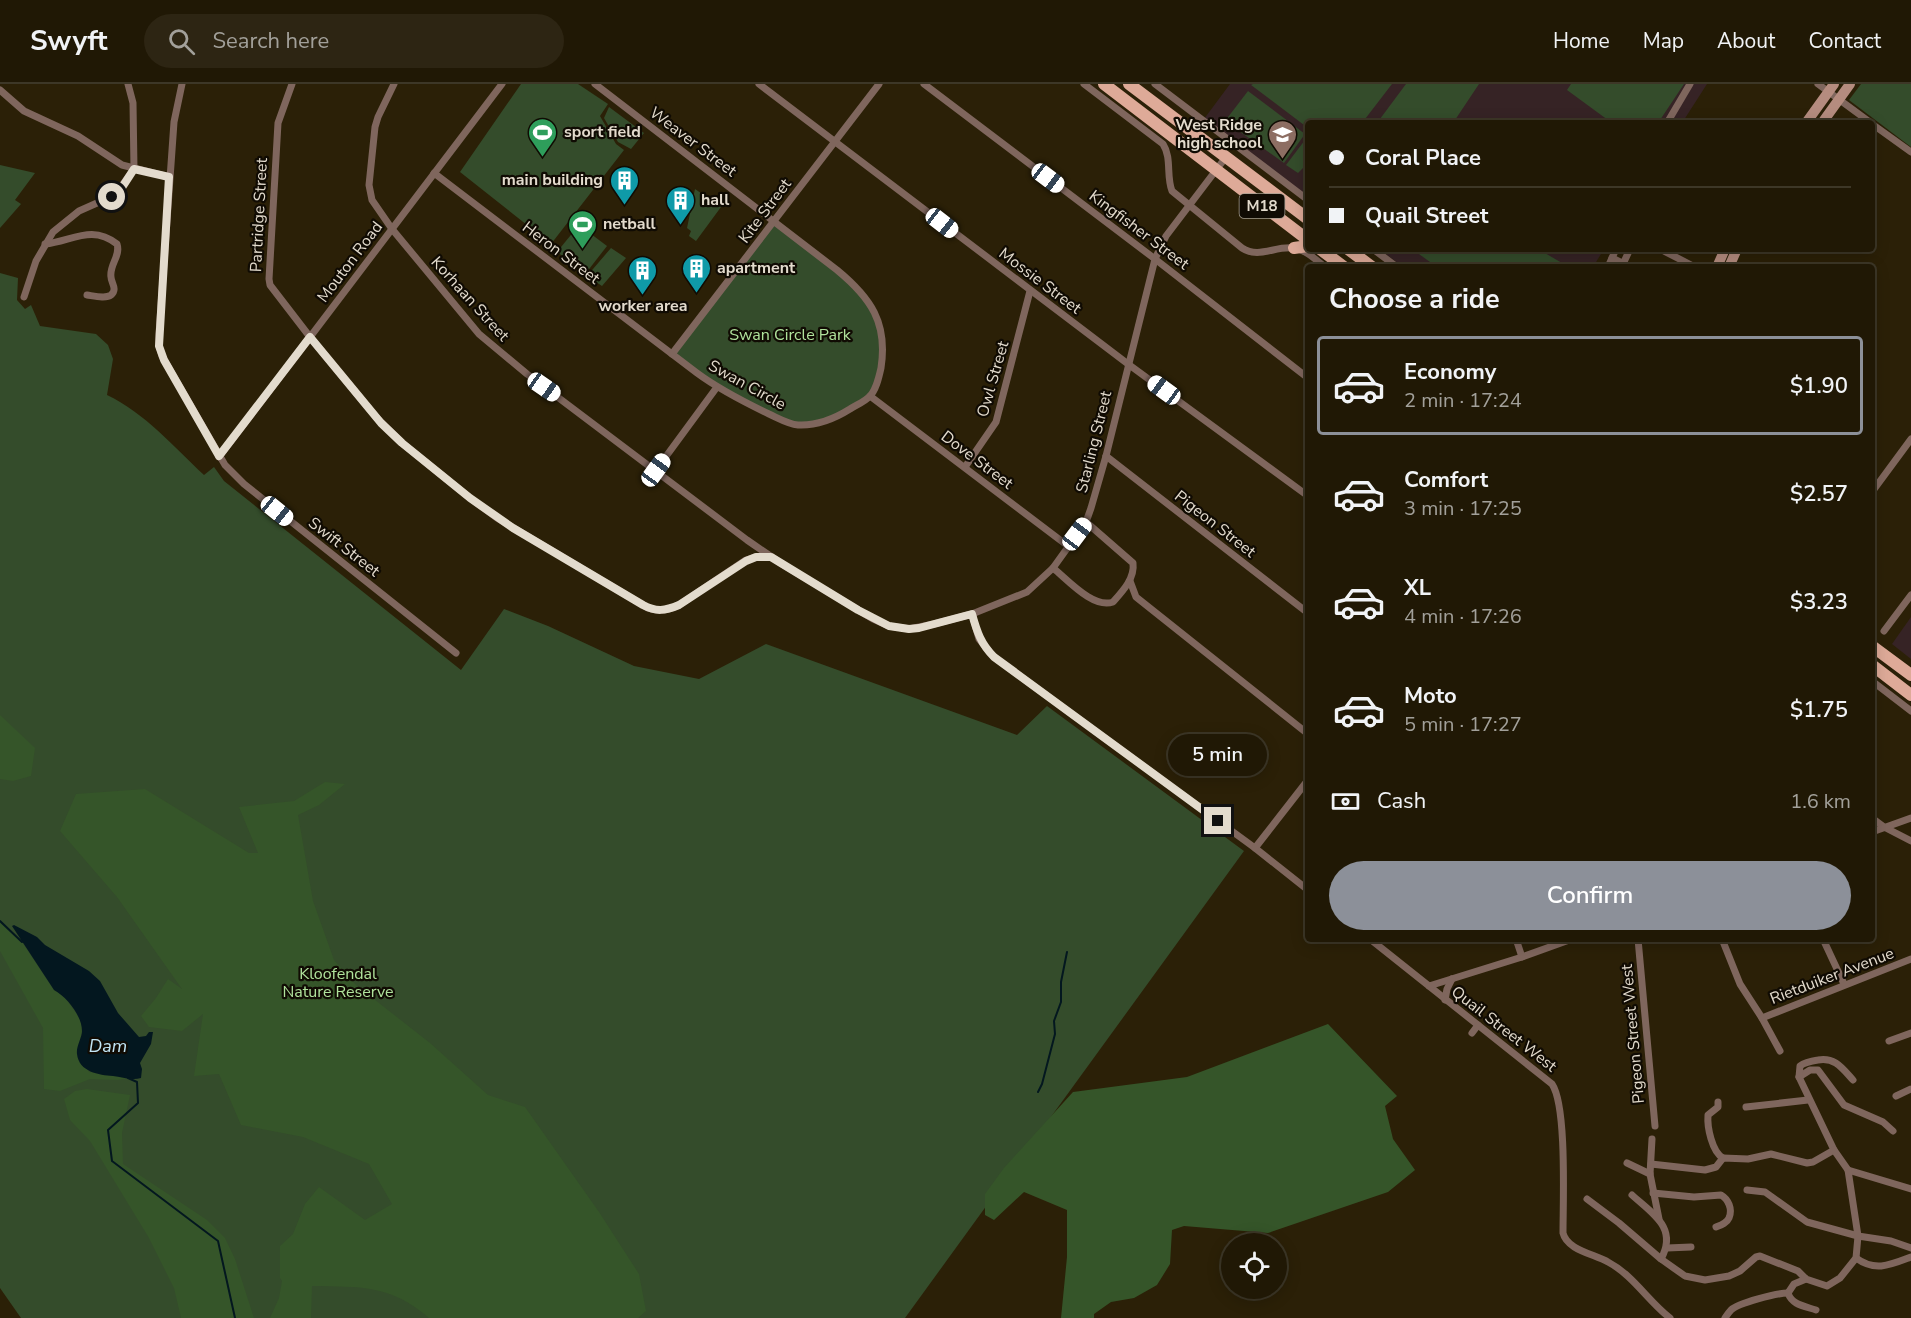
<!DOCTYPE html>
<html lang="en">
<head>
<meta charset="utf-8">
<style>
	body { margin:0; font-family:"Nunito Sans",sans-serif; background:#2d2513; color:#f1f3f6; height:100vh; display:flex; flex-direction:column; font-size:22px; white-space:nowrap }
	* { box-sizing:border-box; margin:0 }
	p { font-size:20px; color:#a2a09a }
	.icon { flex:none; width:33px; height:33px; fill:none; stroke:currentColor; stroke-width:2; stroke-linecap:round; stroke-linejoin:round }
	.map { position:relative; flex:1; overflow:hidden }
	.sheet { position:absolute; left:1305px; top:180px; width:570px; height:678px; display:flex; flex-direction:column; background:#201805; border-radius:6px; box-shadow:0 3px 15px #0003,0 0 0 2px #3d3727 }
	.sheet>* { flex:none }
	.guide { position:absolute; left:1305px; top:36px; width:570px; height:132px; border-radius:6px; box-shadow:0 3px 15px #0003,0 0 0 2px #3d3727; display:grid; align-content:center; height:132px; padding:0 24px; background:#201805 }
	.fabs { position:absolute; left:1221px; top:1149px; display:grid; gap:12px }
	.fabs a { display:grid; place-items:center; width:66px; height:66px; border-radius:50%; background:#201805; box-shadow:0 3px 15px #0003,0 0 0 2px #3d3727; font-size:30px }
	.end { position:absolute; width:27px; height:27px; margin:-14px; border:8px solid #e3dbcd; background:#111; box-shadow:0 0 0 3px #111 }
	.from { border-radius:50% }
	.bubble { position:absolute; height:42px; border-radius:21px; background:#201805; box-shadow:0 3px 15px #0003,0 0 0 2px #3d3727; font-size:20px; font-weight:600; line-height:42px; text-align:center }
	.car { position:absolute; width:18px; height:36px; margin:-18px -9px; border-radius:8px; box-shadow:0 0 4px 2px #0007; background:linear-gradient(#fff 24%,#345 0 40%,#fff 0 76%,#345 0 86%,#fff 0) }
	.guide b { display:flex; align-items:center; gap:21px; height:57px; font-size:22px }
	.guide b+b { border-top:2px solid #3d3727 }
	.guide i { width:15px; height:15px; background:#f1f3f6 }
	ul { padding:0; list-style:none }
	li { display:flex; align-items:center; gap:18px; height:99px; margin:0 12px 9px; padding:0 12px; border:3px solid transparent; border-radius:6px }
	li div { flex:1 }
	li b { display:block; font-size:22px }
	li em { font-style:normal; font-weight:600 }
	li.on { border-color:#8c9099 }
	li>.icon { width:54px; height:54px; stroke-width:1.5 }
	h2 { padding:0 24px; font-size:27px; line-height:72px }
	.pay { display:flex; align-items:center; gap:15px; height:66px; padding:0 24px; font-size:22px }
	.pay p { margin-inline-start:auto }
	.action { display:flex; gap:12px; margin-top:auto; padding:12px 24px }
	.action a { flex:1; height:69px; border-radius:36px; background:#8c9099; color:#fff; font-size:24px; font-weight:600; line-height:69px; text-align:center }
	header { display:flex; align-items:center; gap:36px; box-sizing:border-box; height:84px; padding:0 30px; background:#201805; border-bottom:2px solid #3d3727 }
	header strong { font-size:28px }
	nav { display:flex; gap:33px; margin-inline-start:auto; font-size:21px }
	.search { width:420px; height:54px; background:#2d2513; display:flex; align-items:center; gap:15px; box-sizing:border-box; padding:0 21px; border-radius:33px; color:#a2a09a; font-size:22px }
	.map>svg:first-child { display:block }
</style>
</head>
<body>
<header>
<strong>Swyft</strong>
<div class="search"><svg class="icon" aria-label="search" viewBox="0 0 24 24"><circle cx="10" cy="10" r="6"/><path d="M15 15l6 6"/></svg>Search here</div>
<nav><a>Home</a><a>Map</a><a>About</a><a>Contact</a></nav>
</header>
<div class="map">
<svg width="1911" height="1234" viewBox="0 0 1911 1234">
	<rect width="100%" height="100%" fill="#2b2007"/>
	<g fill="#362325">
		<polygon points="1230,0 1707,0 1682,39 1308,39 1308,113 1204,35"/>
		<polygon points="1379,165 1604,165 1593,183 1403,183"/>
		<polygon points="1911,533 1911,575 1892,560"/>
	</g>
	<g fill="#344c2b">
		<polygon points="521,0 578,0 608,20 600,32 616,60 624,66 551,160 460,88"/>
		<polygon points="1253,0 1392,0 1362,39 1308,39 1308,44 1251,1"/>
		<polygon points="1406,0 1479,0 1453,39 1377,39"/>
		<polygon points="1571,0 1684,0 1658,39 1612,39 1567,6"/>
		<polygon points="1861,0 1911,0 1911,63 1849,16"/>
		<polygon points="1248,7 1305,50 1284,79 1225,37"/>
		<polygon points="609,23 644,49 631,65 618,58 604,34"/>
		<polygon points="1308,52 1308,79 1298,89 1286,81"/>
		<polygon points="0,81 35,89 15,116 21,120 0,144"/>
		<polygon points="695,105 721,123 696,157 689,152 691,147 687,144"/>
		<polygon points="774,137 837,186 874,226 883,271 870,312 839,332 800,341 744,318 672,270"/>
		<polygon points="579,141 607,162 586,189 557,168"/>
		<polygon points="611,164 626,174 602,202 587,192"/>
		<polygon points="1412,165 1538,165 1562,179 1559,183 1437,183"/>
		<path d="M 0,189 L 18,194 L 17,216 L 25,225 L 31,221 L 40,242 L 96,250 L 108,261 L 113,275 L 107,311 C 145,329 174,363 204,391 L 214,383 L 224,397 L 461,586 L 504,525 L 548,542 L 634,582 L 699,595 L 766,560 L 1017,651 L 1047,622 L 1244,767 L 905,1234 L 21,1234 L 0,1204 Z"/>
	</g>
	<g fill="#355529">
		<polygon points="0,631 35,664 31,692 13,697 0,695"/>
		<path d="M 325,698 L 345,700 L 319,721 L 298,731 L 313,817 L 334,876 L 356,901 L 430,959 L 488,1011 L 525,1023 L 599,1128 L 639,1190 L 646,1227 L 638,1234 L 429,1234 C 390,1200 360,1203 312,1202 L 311,1234 L 270,1234 L 279,1214 L 282,1197 L 280,1194 L 280,1162 L 293,1150 L 305,1120 L 319,1103 L 365,1136 L 392,1120 L 369,1080 L 303,1053 L 241,1041 L 219,990 L 194,992 L 203,930 L 182,947 L 149,943 L 141,932 L 156,914 L 168,895 L 182,905 L 117,813 L 60,747 L 76,710 L 145,705 L 249,769 L 258,769 L 239,723 L 294,717 Z"/>
		<polygon points="0,837 22,858 54,906 63,911 81,936 82,948 77,969 89,988 128,994 118,996 90,995 60,1007 44,1005 43,944 0,867"/>
		<polygon points="1328,940 1397,1012 1385,1022 1393,1055 1415,1086 1388,1108 1268,1149 1184,1142 1172,1146 1170,1180 1157,1201 1134,1214 1111,1218 1094,1230 1094,1234 1061,1234 1067,1173 1067,1126 1024,1108 994,1136 985,1131 985,1110 1004,1084 1073,1008 1187,993"/>
		<polygon points="87,1005 130,1011 122,1049 123,1080 207,1136 225,1154 235,1175 254,1234 181,1234 174,1204 149,1154 90,1057 70,1036 64,1015 75,1007"/>
	</g>
	<path fill="#03171f" d="M 14,841 L 37,853 L 45,861 L 89,887 L 100,897 L 118,929 L 139,953 L 146,952 L 149,948 L 153,948 L 151,960 L 140,979 L 142,985 L 141,994 C 132,997 122,993 113,992 C 99,991 79,988 77,970 C 76,962 82,954 82,947 C 82,932 67,913 54,906 L 12,842 Z"/>
	<g fill="none" stroke-linecap="round" stroke-linejoin="round">
		<g stroke="#03171f" stroke-width="2">
			<polyline points="0,837 22,858"/>
			<polyline points="128,994 137,998 138,1019 108,1046 112,1077 218,1157 235,1234"/>
			<polyline points="1038,1008 1042,1000 1055,950 1054,937 1061,918 1061,898 1067,868"/>
		</g>
		<g stroke="#7f665d" stroke-width="7">
			<polyline points="182,0 174,38 159,250 159,262 162,272 225,381 244,400 456,569"/>
			<path d="M 292,0 L 278,39 L 269,195 L 270,201 L 310,253 L 376,333 L 402,359 L 470,414 L 497,434 L 648,524 C 660,528 668,526 679,521 L 746,476 L 756,473 L 771,473"/>
			<polyline points="394,0 378,33 375,43 369,101 372,116 392,145 479,250 527,290 747,456 782,480 873,535 889,542 909,545 934,540 972,530 1027,508 1053,484 1086,438 1091,424 1106,372 1155,175 1166,152 1226,73"/>
			<polyline points="759,0 1128,280 1308,412"/>
			<polyline points="924,0 1155,175 1308,294"/>
			<path d="M 1084,0 L 1163,60 C 1172,74 1166,92 1172,107 L 1242,164 C 1259,175 1274,162 1293,164 C 1305,165 1316,176 1325,183"/>
			<polyline points="1155,0 1308,116"/>
			<polyline points="1818,0 1871,39"/>
			<polyline points="0,6 24,27 78,52 122,81 169,93"/>
			<polyline points="1667,39 1690,0"/>
			<polyline points="1872,40 1911,68"/>
			<path d="M 434,89 L 697,289 C 720,306 744,318 769,330 C 778,334 788,340 798,341 C 817,342 834,335 850,325 C 856,321 864,318 869,313 C 876,307 879,293 881,284 C 888,239 871,214 837,186 L 595,0"/>
			<path d="M 45,160 C 72,157 92,140 117,160 C 121,172 109,181 111,193 C 111,199 118,205 111,211 C 106,215 94,212 87,211"/>
			<polyline points="1373,165 1397,183"/>
			<polyline points="1660,165 1693,182"/>
			<polyline points="1612,174 1630,183"/>
			<polyline points="1623,180 1630,165"/>
			<polyline points="1608,183 1616,165"/>
			<polyline points="24,213 36,177 53,148 79,127 115,111 134,85 133,19 128,0"/>
			<polyline points="672,270 879,0"/>
			<polyline points="870,312 1068,462"/>
			<polyline points="1106,372 1308,529"/>
			<polyline points="219,373 502,0"/>
			<polyline points="965,383 996,338 1030,207"/>
			<polyline points="656,386 717,303"/>
			<polyline points="1872,408 1911,355"/>
			<path d="M 1053,484 C 1068,496 1093,525 1113,518 C 1123,507 1135,494 1133,479 L 1086,438"/>
			<polyline points="1130,497 1136,513 1308,650"/>
			<polyline points="972,530 979,555 994,573 1255,764 1308,806"/>
			<polyline points="1884,547 1911,511"/>
			<polyline points="1872,597 1911,627"/>
			<polyline points="1872,734 1884,743 1911,757"/>
			<polyline points="1872,748 1911,734"/>
			<polyline points="1255,764 1308,696"/>
			<path d="M 1370,855 L 1552,1000 C 1567,1022 1563,1118 1563,1149 C 1567,1166 1594,1170 1608,1178 C 1633,1191 1648,1217 1670,1234"/>
			<polyline points="1516,855 1522,873"/>
			<polyline points="1638,855 1655,1042"/>
			<polyline points="1722,855 1740,900 1762,934 1780,967"/>
			<polyline points="1823,855 1844,900"/>
			<polyline points="1429,902 1522,873 1572,855"/>
			<polyline points="1445,916 1447,905 1452,895"/>
			<polyline points="1762,934 1911,875"/>
			<polyline points="1472,949 1478,941"/>
			<polyline points="1889,957 1911,949"/>
			<polyline points="1799,993 1810,986 1818,986 1844,1021 1883,1038 1893,1047"/>
			<polyline points="1896,1012 1911,1005"/>
			<path d="M 1718,1018 L 1718,1023 L 1708,1031 C 1707,1043 1712,1068 1723,1074"/>
			<polyline points="1746,1023 1808,1016"/>
			<polyline points="1652,1055 1650,1090 1659,1135"/>
			<polyline points="1627,1079 1650,1090"/>
			<path d="M 1651,1080 L 1705,1086 L 1716,1083 L 1723,1074 L 1748,1075 L 1771,1070 L 1807,1079 L 1813,1078 L 1834,1066 L 1799,993 L 1800,982 C 1805,978 1811,977 1818,976 C 1835,973 1842,984 1853,996"/>
			<polyline points="1848,1086 1911,1105"/>
			<polyline points="1747,1106 1765,1108 1807,1138 1858,1152 1891,1157 1911,1164"/>
			<path d="M 1653,1109 L 1694,1113 L 1721,1111 C 1728,1115 1733,1125 1729,1134 C 1727,1139 1721,1141 1716,1143"/>
			<path d="M 1632,1111 C 1653,1130 1678,1144 1661,1175"/>
			<polyline points="1587,1115 1619,1139 1661,1175 1685,1192 1705,1196 1729,1192 1740,1187 1756,1173 1760,1172 1798,1187 1806,1195 1827,1202 1840,1194 1856,1174 1858,1152 1848,1086 1834,1066"/>
			<polyline points="1667,1164 1691,1163"/>
			<path d="M 1856,1174 C 1875,1188 1890,1181 1911,1173"/>
			<path d="M 1806,1195 L 1794,1200 L 1788,1209 C 1792,1221 1804,1222 1816,1226"/>
			<path d="M 1725,1234 C 1727,1231 1729,1228 1731,1226 C 1738,1219 1777,1209 1788,1209"/>
		</g>
		<g stroke="#b58c7f" stroke-width="10">
			<polyline points="1806,39 1834,0"/>
			<polyline points="1822,39 1850,0"/>
			<polyline points="1717,183 1725,165"/>
			<polyline points="1729,183 1737,165"/>
		</g>
		<g stroke="#deaa98" stroke-width="12">
			<polyline points="1104,0 1308,156"/>
			<polyline points="1129,0 1308,135"/>
			<polyline points="1294,164 1308,162"/>
			<polyline points="1320,165 1344,183"/>
			<polyline points="1348,165 1372,183"/>
			<polyline points="1872,562 1911,591"/>
			<polyline points="1872,581 1911,611"/>
		</g>
	</g>
	<g fill="none" stroke-linecap="round" stroke-linejoin="round">
		<path stroke="#e3dbcd" stroke-width="8" d="M 112,113 L 121,105 L 134,85 L 169,93 L 159,262 L 164,276 L 219,372 L 310,253 L 381,339 L 402,359 L 470,414 L 513,444 L 643,521 C 656,528 665,527 679,521 L 746,477 L 756,473 L 771,473 L 858,526 L 889,542 L 909,545 L 919,544 L 972,530 C 977,548 981,560 994,573 L 1218,737"/>
	</g>
	<defs>
		<symbol id="stadium-pin" viewBox="-11 -11 22 30"><path d="M0 17L-7.5 6A9.5 9.5 0 1 1 7.5 6Z" fill="#2e9e5b" stroke="#100b03"/><path d="M0-5a6.5 5 0 1 0 0 10a6.5 5 0 1 0 0-10ZM-3.5-1.8h7v3.6h-7Z" fill="#fff"/></symbol>
		<symbol id="school-pin" viewBox="-11 -11 22 30"><path d="M0 17L-7.5 6A9.5 9.5 0 1 1 7.5 6Z" fill="#8d6e63" stroke="#100b03"/><path d="M0-5L7-2L0 1L-7-2ZM-4 1L0 2.5L4 1V4Q0 6-4 4Z" fill="#fff"/></symbol>
		<symbol id="building-pin" viewBox="-11 -11 22 30"><path d="M0 17L-7.5 6A9.5 9.5 0 1 1 7.5 6Z" fill="#0f9aa8" stroke="#100b03"/><path d="M-4-6H4V6H1V3H-1V6H-4ZM-2.5-4.3h1.7v1.8h-1.7ZM.8-4.3h1.7v1.8H.8ZM-2.5-1h1.7V.8h-1.7ZM.8-1h1.7V.8H.8Z" fill="#fff"/></symbol>
	</defs>
	<g fill-rule="evenodd">
		<use href="#stadium-pin" x="526" y="32" width="33" height="45"/>
		<use href="#school-pin" x="1266" y="34" width="33" height="45"/>
		<use href="#building-pin" x="608" y="80" width="33" height="45"/>
		<use href="#building-pin" x="664" y="100" width="33" height="45"/>
		<use href="#stadium-pin" x="566" y="124" width="33" height="45"/>
		<use href="#building-pin" x="680" y="168" width="33" height="45"/>
		<use href="#building-pin" x="626" y="170" width="33" height="45"/>
	</g>
	<g text-anchor="middle" dominant-baseline="central" stroke-width="4.5" stroke-linejoin="round" paint-order="stroke">
		<rect fill="#100b03" stroke="#a49d90" stroke-width="1.5" x="1239.5" y="110" width="45" height="24" rx="4.5"/>
		<g font-size="15" font-weight="bold" fill="#e3dbcd">
			<text x="1262" y="122">M18</text>
		</g>
		<g font-size="16" font-weight="bold" fill="#e3dbcd" stroke="#100b03" text-anchor="start">
			<text x="1262" y="41" text-anchor="end">West Ridge<tspan x="1262" dy="18">high school</tspan></text>
			<text x="564" y="48">sport field</text>
			<text x="603" y="96" text-anchor="end">main building</text>
			<text x="701" y="116">hall</text>
			<text x="603" y="140">netball</text>
			<text x="717" y="184">apartment</text>
			<text x="643" y="222" text-anchor="middle">worker area</text>
		</g>
		<g font-size="16" fill="#e3dbcd" stroke="#100b03">
			<text transform="translate(693 58) rotate(37)">Weaver Street</text>
			<text transform="translate(765 127) rotate(-53)">Kite Street</text>
			<text transform="translate(259 131) rotate(-87)">Partridge Street</text>
			<text transform="translate(1139 146) rotate(37)">Kingfisher Street</text>
			<text transform="translate(561 169) rotate(37)">Heron Street</text>
			<text transform="translate(350 178) rotate(-53)">Mouton Road</text>
			<text transform="translate(1040 197) rotate(37)">Mossie Street</text>
			<text transform="translate(470 215) rotate(48)">Korhaan Street</text>
			<text transform="translate(993 295) rotate(-74)">Owl Street</text>
			<text transform="translate(747 301) rotate(29)">Swan Circle</text>
			<text transform="translate(1094 358) rotate(-76)">Starling Street</text>
			<text transform="translate(977 376) rotate(37)">Dove Street</text>
			<text transform="translate(1215 440) rotate(38)">Pigeon Street</text>
			<text transform="translate(344 463) rotate(38)">Swift Street</text>
			<text transform="translate(1832 892) rotate(-21)">Rietduiker Avenue</text>
			<text transform="translate(1504 945) rotate(38)">Quail Street West</text>
			<text transform="translate(1633 950) rotate(-95)">Pigeon Street West</text>
		</g>
		<g font-size="16" fill="#b0e39c" stroke="#100b03">
			<text x="790" y="251">Swan Circle Park</text>
			<text x="338" y="890">Kloofendal<tspan x="338" dy="18">Nature Reserve</tspan></text>
		</g>
		<g font-size="18" font-style="italic" fill="#c1e5f5" stroke="#100b03">
			<text x="108" y="962">Dam</text>
		</g>
	</g>
</svg>
<div class="fabs">
<a><svg class="icon" aria-label="locate" viewBox="0 0 24 24"><circle cx="12" cy="12" r="6"/><path d="M12 2v4M12 18v4M2 12h4M18 12h4"/></svg></a>
</div>
<i class="end from" style="left:112px;top:113px"></i>
<i class="end" style="left:1218px;top:737px"></i>
<div class="bubble" style="left:1168px;top:650px;width:99px">5 min</div>
<i class="car" style="left:1048px;top:94px;rotate:127deg"></i>
<i class="car" style="left:942px;top:139px;rotate:128deg"></i>
<i class="car" style="left:544px;top:303px;rotate:125deg"></i>
<i class="car" style="left:1164px;top:306px;rotate:306deg"></i>
<i class="car" style="left:656px;top:386px;rotate:36deg"></i>
<i class="car" style="left:277px;top:427px;rotate:129deg"></i>
<i class="car" style="left:1077px;top:450px;rotate:37deg"></i>
<div class="guide">
<b><i class="from"></i>Coral Place</b>
<b><i></i>Quail Street</b>
</div>
<section class="sheet">
<h2>Choose a ride</h2>
<ul>
<li class="on"><svg class="icon" aria-label="car" viewBox="0 0 24 24"><path d="M5 17H2v-5l4-1 3-4h7l3 4 3 1v5h-3M9 17h6M6 11h13"/><circle cx="7" cy="17" r="2"/><circle cx="17" cy="17" r="2"/></svg><div><b>Economy</b><p>2 min · 17:24</p></div><em>$1.90</em></li>
<li><svg class="icon" aria-label="car" viewBox="0 0 24 24"><path d="M5 17H2v-5l4-1 3-4h7l3 4 3 1v5h-3M9 17h6M6 11h13"/><circle cx="7" cy="17" r="2"/><circle cx="17" cy="17" r="2"/></svg><div><b>Comfort</b><p>3 min · 17:25</p></div><em>$2.57</em></li>
<li><svg class="icon" aria-label="car" viewBox="0 0 24 24"><path d="M5 17H2v-5l4-1 3-4h7l3 4 3 1v5h-3M9 17h6M6 11h13"/><circle cx="7" cy="17" r="2"/><circle cx="17" cy="17" r="2"/></svg><div><b>XL</b><p>4 min · 17:26</p></div><em>$3.23</em></li>
<li><svg class="icon" aria-label="car" viewBox="0 0 24 24"><path d="M5 17H2v-5l4-1 3-4h7l3 4 3 1v5h-3M9 17h6M6 11h13"/><circle cx="7" cy="17" r="2"/><circle cx="17" cy="17" r="2"/></svg><div><b>Moto</b><p>5 min · 17:27</p></div><em>$1.75</em></li>
</ul>
<div class="pay"><svg class="icon" aria-label="cash" viewBox="0 0 24 24"><path d="M3 7h18v10H3z"/><circle cx="12" cy="12" r="2"/></svg>Cash<p>1.6 km</p></div>
<div class="action"><a>Confirm</a></div>
</section>
</div>
</body>
</html>
